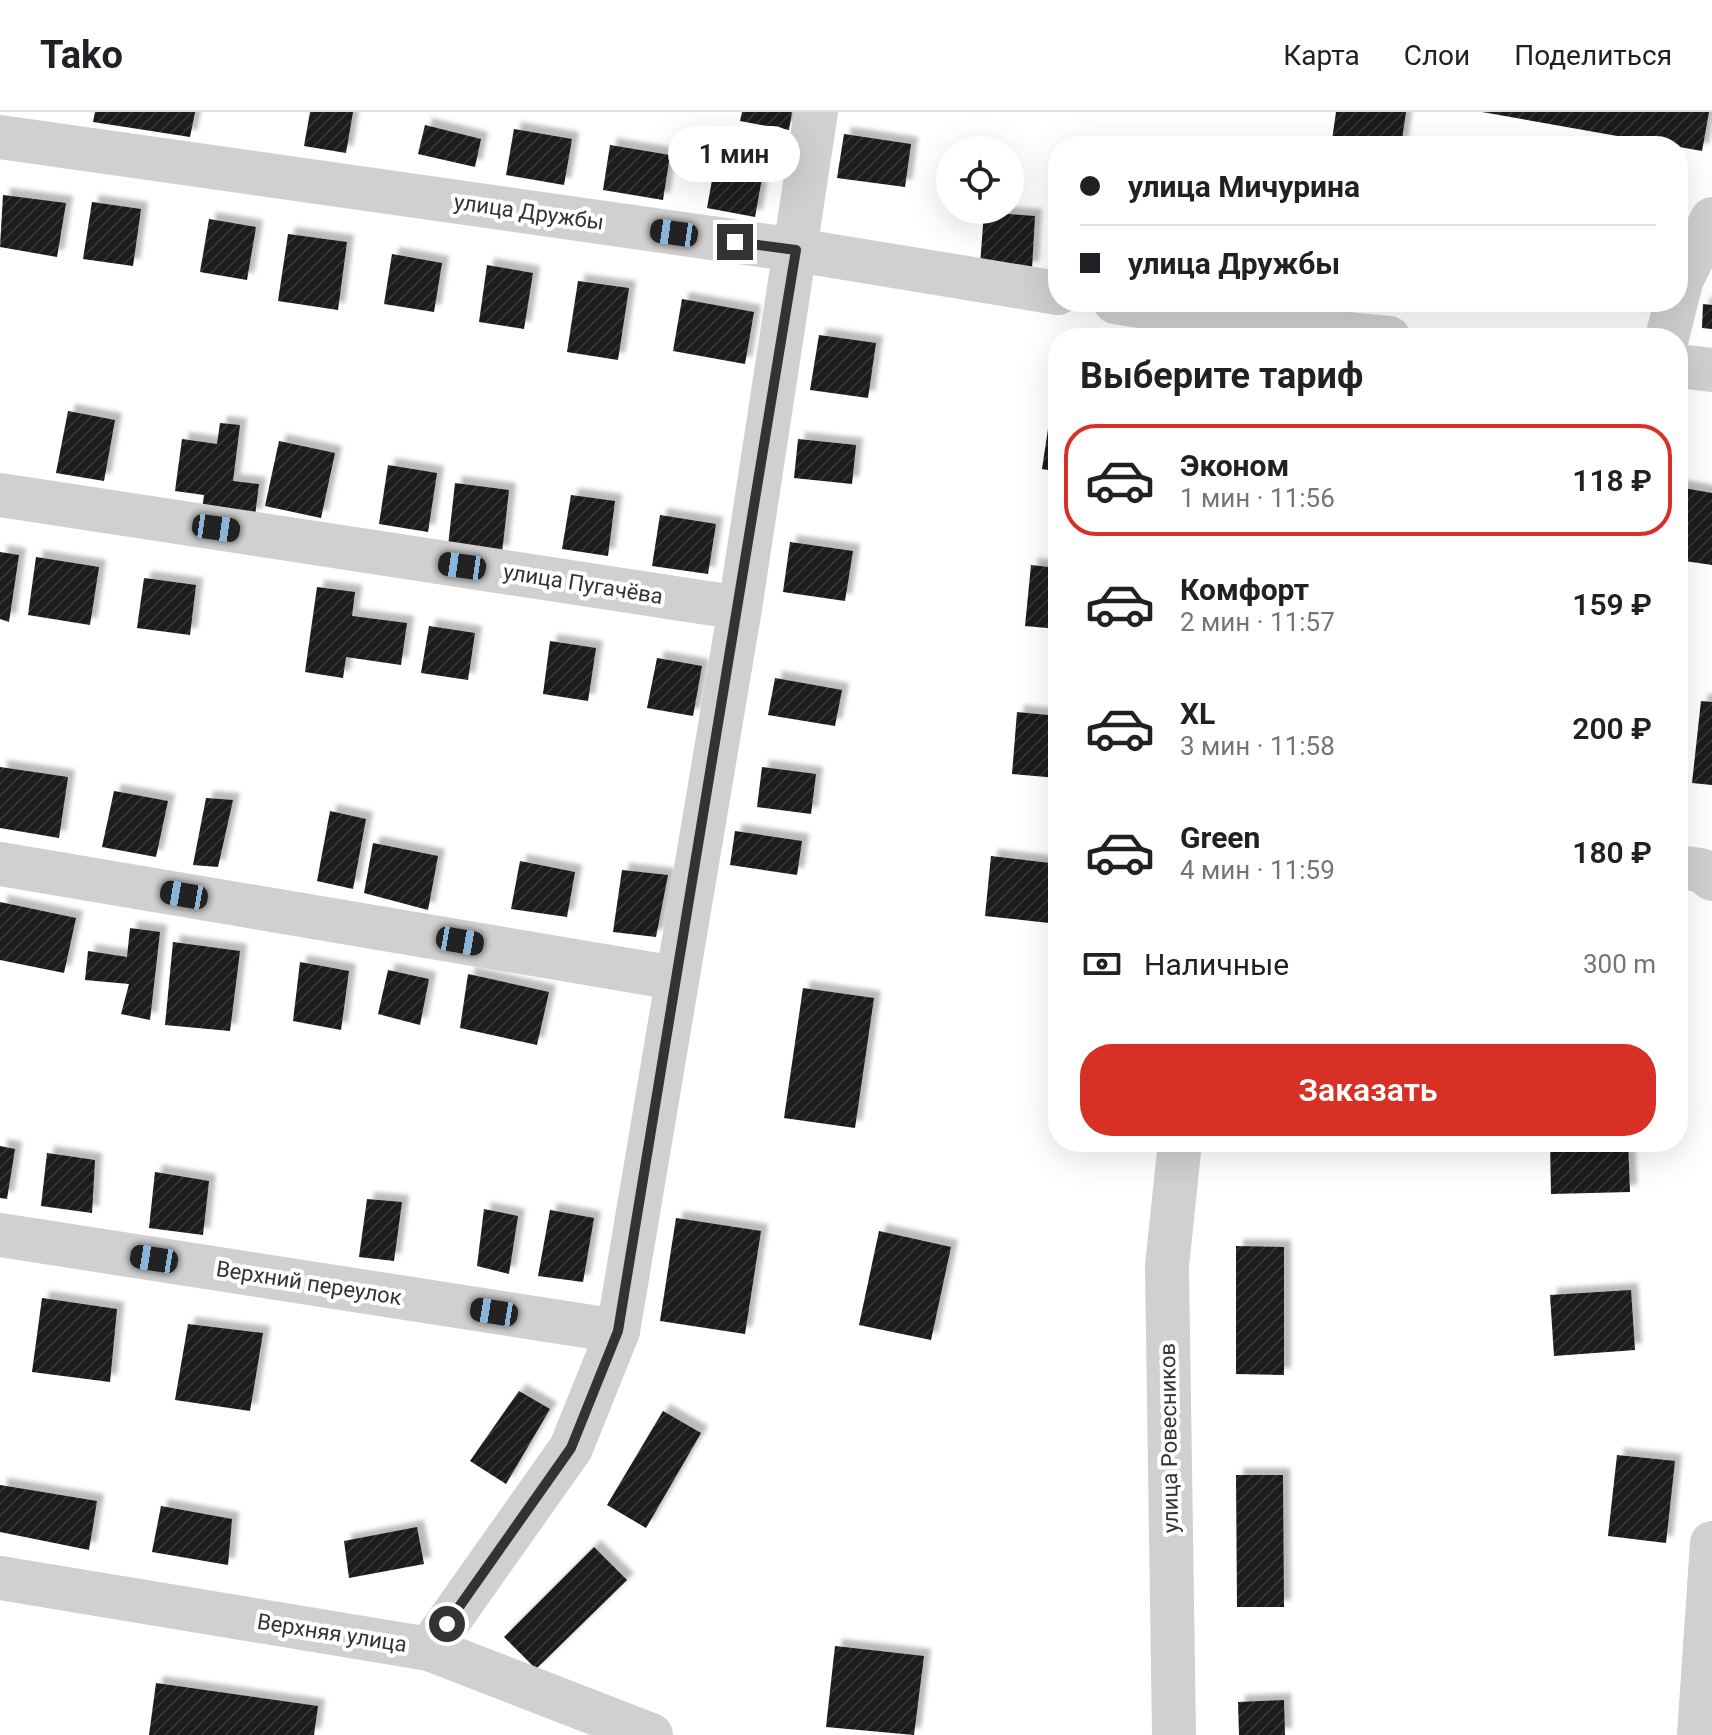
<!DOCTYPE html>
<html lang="ru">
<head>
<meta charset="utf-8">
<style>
	body { margin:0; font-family:Roboto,sans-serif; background:#f6f6f6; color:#202124; height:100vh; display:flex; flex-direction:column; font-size:30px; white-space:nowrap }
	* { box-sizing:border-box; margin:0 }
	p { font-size:26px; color:#757577 }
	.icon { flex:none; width:44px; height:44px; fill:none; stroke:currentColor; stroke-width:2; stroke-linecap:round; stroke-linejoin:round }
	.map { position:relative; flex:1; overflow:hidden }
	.sheet { position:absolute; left:1048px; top:216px; width:640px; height:824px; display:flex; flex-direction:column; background:#fff; border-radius:32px; box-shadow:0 8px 32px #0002 }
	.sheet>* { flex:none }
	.banner { position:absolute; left:1048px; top:24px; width:640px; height:176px; border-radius:32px; box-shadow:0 8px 32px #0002; display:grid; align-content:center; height:176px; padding:0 32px; background:#fff }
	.controls { position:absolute; left:936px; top:24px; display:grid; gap:16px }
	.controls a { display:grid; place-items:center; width:88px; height:88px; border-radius:50%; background:#fff; box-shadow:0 8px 32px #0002; font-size:40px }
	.end { position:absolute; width:36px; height:36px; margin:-18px; border:10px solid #333; background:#fff; box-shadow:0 0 0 4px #fff }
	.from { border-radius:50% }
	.bubble { position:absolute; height:56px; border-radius:28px; background:#fff; box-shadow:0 8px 32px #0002; font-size:26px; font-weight:600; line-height:56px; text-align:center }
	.car { position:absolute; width:24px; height:48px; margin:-24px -12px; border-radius:10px; box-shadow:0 0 6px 2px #0007; background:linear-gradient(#222 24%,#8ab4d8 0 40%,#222 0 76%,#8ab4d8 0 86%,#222 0) }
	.banner b { display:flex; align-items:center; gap:28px; height:76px; font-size:30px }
	.banner b+b { border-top:2px solid #e0e0e0 }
	.banner i { width:20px; height:20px; background:#202124 }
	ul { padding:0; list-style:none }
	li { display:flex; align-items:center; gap:24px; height:112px; margin:0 16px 12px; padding:0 16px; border:4px solid transparent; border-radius:32px }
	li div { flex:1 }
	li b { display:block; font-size:30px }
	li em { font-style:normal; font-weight:600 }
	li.current { border-color:#d93025 }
	li>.icon { width:72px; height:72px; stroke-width:1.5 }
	h2 { padding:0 32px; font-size:36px; line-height:96px }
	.pay { display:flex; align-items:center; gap:20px; height:88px; padding:0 32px; font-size:30px }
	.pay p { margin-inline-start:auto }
	.action { display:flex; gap:16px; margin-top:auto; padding:16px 32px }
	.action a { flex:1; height:92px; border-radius:32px; background:#d93025; color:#fff; font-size:32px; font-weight:600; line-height:92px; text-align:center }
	header { display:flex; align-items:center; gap:48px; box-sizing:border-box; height:112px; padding:0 40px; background:#fff; border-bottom:2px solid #e0e0e0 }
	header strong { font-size:38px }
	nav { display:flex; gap:44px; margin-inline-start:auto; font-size:28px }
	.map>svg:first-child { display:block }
</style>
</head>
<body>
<header>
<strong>Tako</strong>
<nav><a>Карта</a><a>Слои</a><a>Поделиться</a></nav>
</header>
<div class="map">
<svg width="1712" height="1623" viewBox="0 0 1712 1623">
	<defs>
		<pattern id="building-hatch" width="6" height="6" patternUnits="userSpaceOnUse" patternTransform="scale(2)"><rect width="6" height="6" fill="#1a1a1a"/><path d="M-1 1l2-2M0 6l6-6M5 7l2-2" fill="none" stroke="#333"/></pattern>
		<filter id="shadow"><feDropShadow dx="7" dy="-7" stdDeviation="2" flood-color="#0004"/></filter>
	</defs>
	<rect width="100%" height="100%" fill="#fff"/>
	<g fill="url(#building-hatch)" filter="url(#shadow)">
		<polygon points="95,0 195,0 190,25 93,10"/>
		<polygon points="310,0 353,0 346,41 304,34"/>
		<polygon points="742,0 792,0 789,18 740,9"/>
		<polygon points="1336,0 1406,0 1401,34 1332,28"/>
		<polygon points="1482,0 1709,0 1702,39"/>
		<polygon points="425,13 481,27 475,55 418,42"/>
		<polygon points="514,17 572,27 564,73 506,63"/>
		<polygon points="844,22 911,32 905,75 837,66"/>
		<polygon points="610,33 670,43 663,88 603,78"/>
		<polygon points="716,46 764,55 755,105 707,96"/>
		<polygon points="3,83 66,91 57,145 0,135"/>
		<polygon points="92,90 141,97 133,154 83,147"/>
		<polygon points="984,100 1035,104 1032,157 980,153"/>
		<polygon points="209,107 256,115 247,168 200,160"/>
		<polygon points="288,122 347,130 338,198 278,189"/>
		<polygon points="392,142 442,151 434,200 384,192"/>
		<polygon points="487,153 533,161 524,217 479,210"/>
		<polygon points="578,169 629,176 618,248 567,240"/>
		<polygon points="682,187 754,200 745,252 673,239"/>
		<polygon points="1596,190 1646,190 1645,198"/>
		<polygon points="1703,192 1712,193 1712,217 1702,216"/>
		<polygon points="819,223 876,231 868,286 810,278"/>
		<polygon points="1051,297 1058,298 1058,360 1042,357"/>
		<polygon points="68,299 115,308 104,369 56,361"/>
		<polygon points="220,311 240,313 233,369 259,372 255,404 202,398 204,383 175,379 182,327 217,332"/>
		<polygon points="798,327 856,333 852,372 794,366"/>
		<polygon points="279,329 335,341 321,406 265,394"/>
		<polygon points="388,353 437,361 428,420 379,412"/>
		<polygon points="455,371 509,378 502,441 448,434"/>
		<polygon points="1678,375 1712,381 1712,453 1678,448"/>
		<polygon points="571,383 615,389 608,444 562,437"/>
		<polygon points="660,403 716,412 708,462 652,454"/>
		<polygon points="790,430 853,439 845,489 783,480"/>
		<polygon points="0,440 19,443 9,510 0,507"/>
		<polygon points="36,445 99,455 90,513 28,503"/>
		<polygon points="1031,453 1058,456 1058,517 1025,514"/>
		<polygon points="144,466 196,473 190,523 137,516"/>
		<polygon points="317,475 355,480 352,504 407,511 401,553 346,545 343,566 305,560"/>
		<polygon points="429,514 475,521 468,568 421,561"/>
		<polygon points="550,529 596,536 588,589 543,582"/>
		<polygon points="657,546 702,554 693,604 647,596"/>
		<polygon points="775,566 842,578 835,614 768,603"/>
		<polygon points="1701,589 1712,590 1712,673 1692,671"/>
		<polygon points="1017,600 1058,604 1058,666 1012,662"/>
		<polygon points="0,655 68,665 59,726 0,716"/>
		<polygon points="762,655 816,662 811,702 757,695"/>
		<polygon points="114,679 168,689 156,745 102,735"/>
		<polygon points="206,686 233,688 218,755 193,753"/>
		<polygon points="330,699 366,707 353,777 317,769"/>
		<polygon points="735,719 802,729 797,763 730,753"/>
		<polygon points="373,731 438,744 428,798 364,781"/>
		<polygon points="991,744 1058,752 1058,812 985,804"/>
		<polygon points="520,749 575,760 567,805 511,797"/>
		<polygon points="622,758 668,763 656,825 613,820"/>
		<polygon points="0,790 76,806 64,861 0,848"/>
		<polygon points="130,816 160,820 150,908 121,902 129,872 85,868 88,839 127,845"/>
		<polygon points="173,830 240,839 230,919 165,913"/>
		<polygon points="300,850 349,859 341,918 293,909"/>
		<polygon points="388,858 429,867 420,913 378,902"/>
		<polygon points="468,862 549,880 537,933 460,916"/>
		<polygon points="803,876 874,886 855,1016 784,1006"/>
		<polygon points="1550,1030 1628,1030 1630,1080 1551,1082"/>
		<polygon points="0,1034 15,1037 7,1087 0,1086"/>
		<polygon points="47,1041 95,1048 92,1101 41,1094"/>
		<polygon points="155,1060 209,1069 203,1123 149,1116"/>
		<polygon points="367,1087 402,1090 394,1149 359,1145"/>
		<polygon points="484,1097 518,1104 509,1162 477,1154"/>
		<polygon points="550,1098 594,1106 583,1170 538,1164"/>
		<polygon points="676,1106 761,1119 745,1222 660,1209"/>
		<polygon points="879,1119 951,1135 931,1228 859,1213"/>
		<polygon points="1236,1134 1284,1135 1284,1263 1236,1262"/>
		<polygon points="1631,1178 1635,1238 1554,1244 1550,1183"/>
		<polygon points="42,1186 117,1197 110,1270 32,1260"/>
		<polygon points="188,1212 263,1221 250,1299 175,1288"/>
		<polygon points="519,1279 550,1297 506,1372 470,1349"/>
		<polygon points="663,1299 701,1321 646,1416 607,1393"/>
		<polygon points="1617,1343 1675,1349 1666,1431 1608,1424"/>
		<polygon points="1236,1363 1283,1363 1284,1495 1237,1495"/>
		<polygon points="0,1373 97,1389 89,1438 0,1420"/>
		<polygon points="161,1394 232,1407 228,1453 152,1440"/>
		<polygon points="417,1415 424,1452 349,1466 344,1429"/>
		<polygon points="594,1435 627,1468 536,1557 504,1525"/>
		<polygon points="835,1534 924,1544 914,1623 826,1615"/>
		<polygon points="156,1571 318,1594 314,1623 149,1623"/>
		<polygon points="1284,1588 1285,1623 1239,1623 1238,1590"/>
	</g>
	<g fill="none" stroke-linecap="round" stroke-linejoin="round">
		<g stroke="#d0d0d0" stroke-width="44">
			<polyline points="0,25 796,138 1058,181"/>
			<polyline points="1678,182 1682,167 1712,107"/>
			<polyline points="1115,190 1263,214 1389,226"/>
			<polyline points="1667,226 1676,190"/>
			<polyline points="1678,254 1712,258"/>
			<polyline points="0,383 740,496"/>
			<polyline points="0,752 675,866"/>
			<polyline points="1678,755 1701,758 1712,767"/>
			<polyline points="0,1123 618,1219"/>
			<polyline points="0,1466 429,1537 651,1623"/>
			<polyline points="429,1537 571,1336 618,1219 740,496 816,0"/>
			<polyline points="1174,1623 1167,1154 1180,1030"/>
			<polyline points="1699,1623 1712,1431"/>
		</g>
	</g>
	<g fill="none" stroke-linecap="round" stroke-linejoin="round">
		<polyline stroke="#333" stroke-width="10" points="447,1512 571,1336 618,1219 796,138 735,130"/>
	</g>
	<g text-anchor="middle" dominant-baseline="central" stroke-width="8" stroke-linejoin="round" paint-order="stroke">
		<g font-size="22" fill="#333" stroke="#fff">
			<text transform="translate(529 100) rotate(8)">улица Дружбы</text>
			<text transform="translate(583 472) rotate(9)">улица Пугачёва</text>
			<text transform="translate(309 1171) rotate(9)">Верхний переулок</text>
			<text transform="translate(1169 1326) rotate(-91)">улица Ровесников</text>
			<text transform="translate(332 1521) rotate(9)">Верхняя улица</text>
		</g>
	</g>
</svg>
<div class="controls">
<a><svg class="icon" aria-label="locate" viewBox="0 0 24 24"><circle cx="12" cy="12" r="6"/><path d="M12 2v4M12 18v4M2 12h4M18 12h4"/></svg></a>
</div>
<i class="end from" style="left:447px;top:1512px"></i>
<i class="end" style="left:735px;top:130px"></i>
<div class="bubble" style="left:668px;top:14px;width:132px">1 мин</div>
<i class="car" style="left:674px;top:121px;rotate:278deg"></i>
<i class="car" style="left:216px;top:416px;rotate:98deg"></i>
<i class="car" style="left:462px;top:454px;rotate:278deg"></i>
<i class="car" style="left:184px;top:783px;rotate:280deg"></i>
<i class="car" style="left:460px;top:829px;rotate:100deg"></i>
<i class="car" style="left:154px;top:1147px;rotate:279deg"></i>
<i class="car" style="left:494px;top:1200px;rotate:279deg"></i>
<div class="banner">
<b><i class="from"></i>улица Мичурина</b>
<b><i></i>улица Дружбы</b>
</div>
<section class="sheet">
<h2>Выберите тариф</h2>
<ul>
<li class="current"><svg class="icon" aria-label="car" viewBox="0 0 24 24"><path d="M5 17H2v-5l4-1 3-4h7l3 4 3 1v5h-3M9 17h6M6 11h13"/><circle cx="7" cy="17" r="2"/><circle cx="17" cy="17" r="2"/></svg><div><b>Эконом</b><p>1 мин · 11:56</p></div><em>118 ₽</em></li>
<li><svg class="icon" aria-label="car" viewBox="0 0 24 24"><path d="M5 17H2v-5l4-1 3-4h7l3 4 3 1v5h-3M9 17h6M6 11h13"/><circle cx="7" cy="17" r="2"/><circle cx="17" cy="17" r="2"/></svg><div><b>Комфорт</b><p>2 мин · 11:57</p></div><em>159 ₽</em></li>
<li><svg class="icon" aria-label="car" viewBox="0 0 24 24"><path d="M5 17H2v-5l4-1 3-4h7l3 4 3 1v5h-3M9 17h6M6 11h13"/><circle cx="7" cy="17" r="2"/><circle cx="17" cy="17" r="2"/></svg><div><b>XL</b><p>3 мин · 11:58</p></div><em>200 ₽</em></li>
<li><svg class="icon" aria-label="car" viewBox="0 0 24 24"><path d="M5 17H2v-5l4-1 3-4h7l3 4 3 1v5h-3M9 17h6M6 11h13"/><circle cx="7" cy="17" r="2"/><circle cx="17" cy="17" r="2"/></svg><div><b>Green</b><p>4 мин · 11:59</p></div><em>180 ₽</em></li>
</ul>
<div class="pay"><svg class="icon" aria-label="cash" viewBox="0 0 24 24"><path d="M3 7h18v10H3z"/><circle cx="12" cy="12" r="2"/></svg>Наличные<p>300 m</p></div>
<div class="action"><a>Заказать</a></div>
</section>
</div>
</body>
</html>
